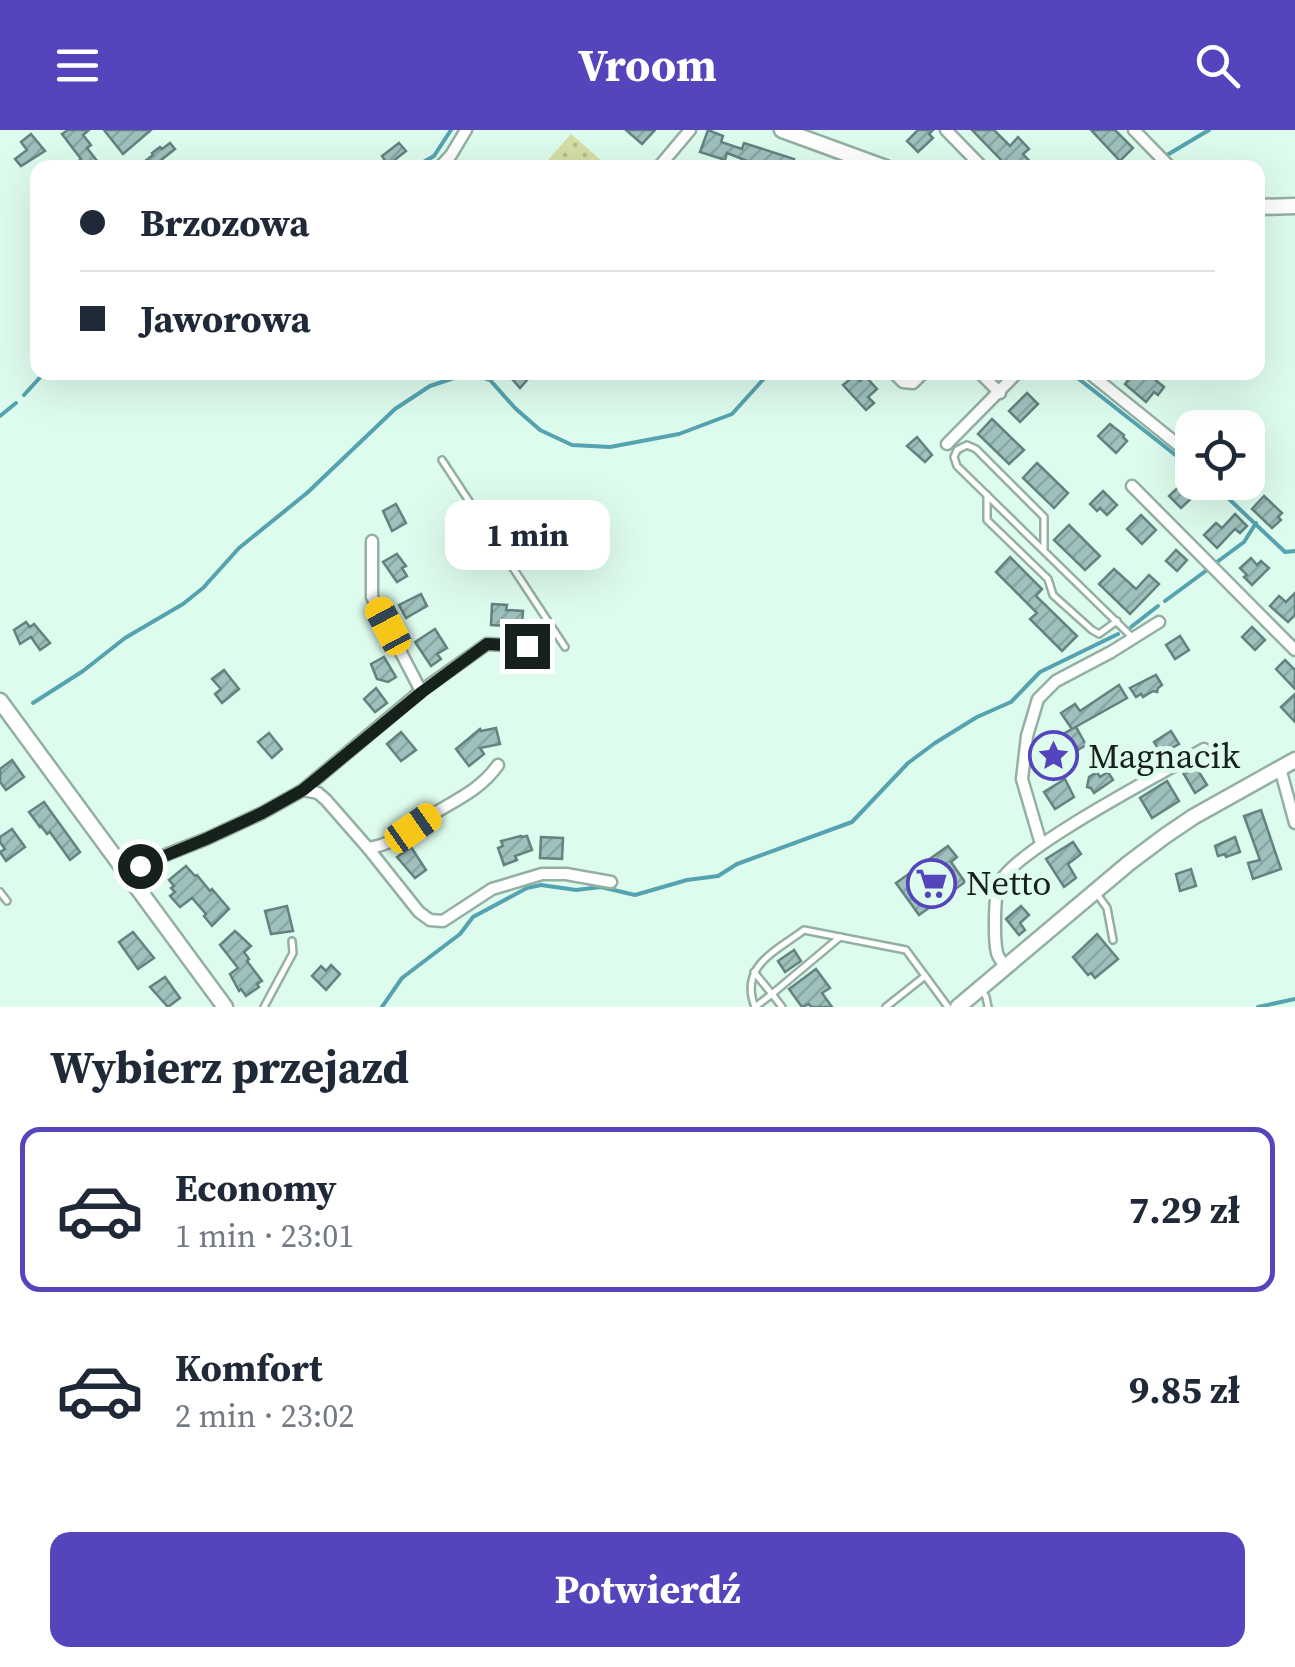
<!DOCTYPE html>
<html lang="pl">
<head>
<meta charset="utf-8">
<style>
	body { margin:0; font-family:"Source Serif 4",serif; background:#f6f6f7; color:#1f2937; height:100vh; display:flex; flex-direction:column; font-size:38px; white-space:nowrap }
	* { box-sizing:border-box; margin:0 }
	p { font-size:32px; color:#747a83 }
	.icon { flex:none; width:55px; height:55px; fill:none; stroke:currentColor; stroke-width:2; stroke-linecap:round; stroke-linejoin:round }
	.map { position:relative; height:877px; overflow:hidden }
	.side { display:flex; flex-direction:column; background:#fff; flex:1 }
	.side>* { flex:none }
	.guide { position:absolute; left:30px; top:30px; width:1235px; height:220px; border-radius:20px; box-shadow:0 10px 40px #0002; display:grid; align-content:center; height:220px; padding:0 50px; background:#fff }
	.tools { position:absolute; left:1175px; top:280px; display:grid; gap:20px }
	.tools a { display:grid; place-items:center; width:90px; height:90px; border-radius:20px; background:#fff; box-shadow:0 10px 40px #0002; font-size:50px }
	.end { position:absolute; width:45px; height:45px; margin:-22px; border:12px solid #16211c; background:#fff; box-shadow:0 0 0 5px #fff }
	.from { border-radius:50% }
	.bubble { position:absolute; height:70px; border-radius:20px; background:#fff; box-shadow:0 10px 40px #0002; font-size:32px; font-weight:700; line-height:70px; text-align:center }
	.car { position:absolute; width:30px; height:60px; margin:-30px -15px; border-radius:12px; box-shadow:0 0 8px 2px #0007; background:linear-gradient(#f5c518 24%,#345 0 40%,#f5c518 0 76%,#345 0 86%,#f5c518 0) }
	.guide b { display:flex; align-items:center; gap:35px; height:95px; font-size:38px }
	.guide b+b { border-top:2px solid #e0e1e3 }
	.guide i { width:25px; height:25px; background:#1f2937 }
	ul { padding:0; list-style:none }
	li { display:flex; align-items:center; gap:30px; height:165px; margin:0 20px 15px; padding:0 30px; border:5px solid transparent; border-radius:20px }
	li div { flex:1 }
	li b { display:block; font-size:38px }
	li em { font-style:normal; font-weight:700 }
	li.selected { border-color:#5545bd }
	li>.icon { width:90px; height:90px; stroke-width:1.5 }
	h2 { padding:0 50px; font-size:45px; line-height:120px }
	.action { display:flex; gap:20px; margin-top:auto; padding:20px 50px }
	.action a { flex:1; height:115px; border-radius:20px; background:#5545bd; color:#fff; font-size:40px; font-weight:700; line-height:115px; text-align:center }
	header { display:flex; justify-content:space-between; align-items:center; height:130px; padding:0 50px; background:#5545bd; color:#fff; font-size:45px; font-weight:700 }
	.map>svg:first-child { display:block }
</style>
</head>
<body>
<header><svg class="icon" aria-label="menu" viewBox="0 0 24 24"><path d="M4 6h16M4 12h16M4 18h16"/></svg>Vroom<svg class="icon" aria-label="search" viewBox="0 0 24 24"><circle cx="10" cy="10" r="6"/><path d="M15 15l6 6"/></svg></header>
<div class="map">
<svg width="1295" height="877" viewBox="0 0 1295 877">
	<defs>
		<pattern id="grass-dots" width="8" height="8" patternUnits="userSpaceOnUse" patternTransform="scale(2.5)"><rect width="8" height="8" fill="#d5dfa5"/><path d="M2 2h.1M6 6h.1" fill="none" stroke="#b6bf8d" stroke-width="1.8" stroke-linecap="round"/></pattern>
		<pattern id="building-hatch" width="6" height="6" patternUnits="userSpaceOnUse" patternTransform="scale(2.5)"><rect width="6" height="6" fill="#9fc1bd"/><path d="M-1 1l2-2M0 6l6-6M5 7l2-2" fill="none" stroke="#88a6a2"/></pattern>
	</defs>
	<rect width="100%" height="100%" fill="#defced"/>
	<polygon fill="url(#grass-dots)" points="571,4 609,37 554,37 547,31"/>
	<g fill="none" stroke-linecap="round" stroke-linejoin="round">
		<g stroke="#55a3b0" stroke-width="4">
			<polyline points="1167,25 1209,0"/>
			<polyline points="413,38 434,26 451,0"/>
			<polyline points="1148,38 1155,33"/>
			<polyline points="1070,242 1192,338"/>
			<polyline points="24,265 45,242"/>
			<polyline points="0,286 16,273"/>
			<polyline points="1211,352 1285,422 1295,421"/>
			<polyline points="1217,432 1244,412 1256,393"/>
			<polyline points="1165,471 1207,440"/>
			<polyline points="1131,497 1158,476"/>
			<polyline points="33,573 83,541 125,508 183,474 203,458 239,418 307,363 395,279 430,256 457,247 476,245 490,250 515,278 540,300 572,315 610,317 679,304 732,284 770,242"/>
			<polyline points="382,877 402,848 460,804 473,787 527,758 541,755 576,760 601,757 635,765 687,750 718,746 737,734 852,692 908,633 935,613 977,587 1011,572 1040,542 1118,504"/>
			<polyline points="1258,877 1295,869"/>
		</g>
	</g>
	<g fill="url(#building-hatch)" stroke="#62837f" stroke-width="2.5">
		<polygon points="68,0 89,0 83,5 91,15 87,18 98,32 91,38 70,38 81,29 62,4"/>
		<polygon points="104,0 151,0 123,24"/>
		<polygon points="626,0 655,0 642,14"/>
		<polygon points="708,0 723,6 721,12 742,19 744,13 794,29 791,38 765,38 727,23 725,30 700,22"/>
		<polygon points="918,0 933,0 929,4 933,8 918,22 907,11"/>
		<polygon points="972,0 994,0 1010,16 1018,7 1029,19 1023,24 1036,38 1009,38"/>
		<polygon points="1091,0 1115,0 1133,18 1120,31"/>
		<polygon points="31,4 45,21 21,36 15,29 27,20 21,12"/>
		<polygon points="170,13 175,19 151,38 136,38 153,25 152,23 160,17 162,19"/>
		<polygon points="399,13 406,21 388,35 382,26"/>
		<polygon points="506,242 534,242 520,258"/>
		<polygon points="1134,242 1146,242 1164,257 1158,265 1154,262 1146,272 1125,254"/>
		<polygon points="854,246 860,251 865,246 877,259 868,267 874,273 866,280 843,255"/>
		<polygon points="1027,263 1038,274 1020,292 1009,281"/>
		<polygon points="992,289 1024,320 1009,334 978,304"/>
		<polygon points="1110,294 1124,305 1123,307 1127,311 1116,323 1098,306"/>
		<polygon points="917,307 932,325 925,332 907,316"/>
		<polygon points="1037,333 1068,363 1054,378 1023,348"/>
		<polygon points="1183,353 1195,365 1181,378 1169,366"/>
		<polygon points="1103,361 1117,375 1107,385 1100,378 1097,381 1090,374"/>
		<polygon points="1264,366 1282,383 1278,387 1281,390 1272,398 1252,379"/>
		<polygon points="396,374 406,393 392,401 383,381"/>
		<polygon points="1235,384 1247,396 1240,403 1235,399 1217,418 1204,405 1216,393 1222,398"/>
		<polygon points="1141,385 1156,400 1142,414 1127,399"/>
		<polygon points="1069,395 1100,426 1085,440 1054,410"/>
		<polygon points="1176,420 1187,430 1177,441 1166,431"/>
		<polygon points="397,424 406,436 402,438 407,446 397,452 383,432"/>
		<polygon points="1010,427 1042,459 1036,466 1077,506 1062,521 1030,489 1037,483 996,442"/>
		<polygon points="1251,428 1257,435 1261,431 1269,438 1252,455 1244,447 1247,445 1240,438"/>
		<polygon points="1114,439 1136,459 1149,445 1159,454 1130,484 1099,454"/>
		<polygon points="1295,463 1295,485 1288,492 1270,476 1279,466 1286,472"/>
		<polygon points="421,464 427,476 406,488 399,475"/>
		<polygon points="492,474 507,475 506,480 523,481 522,494 507,493 507,496 491,495"/>
		<polygon points="26,492 30,497 34,494 50,513 40,520 31,507 20,514 14,500"/>
		<polygon points="1252,497 1265,510 1255,520 1242,507"/>
		<polygon points="435,499 447,518 437,524 441,529 431,536 415,512"/>
		<polygon points="1180,506 1189,520 1175,529 1166,515"/>
		<polygon points="384,527 396,547 388,552 377,549 371,534"/>
		<polygon points="1285,530 1295,540 1295,559 1276,539"/>
		<polygon points="224,540 239,559 222,573 215,564 221,559 212,549"/>
		<polygon points="1156,545 1162,555 1158,558 1157,562 1153,561 1143,567 1141,564 1136,567 1130,558"/>
		<polygon points="1119,555 1127,568 1072,599 1076,597 1086,615 1076,621 1074,617 1053,625 1046,613 1072,599 1061,583 1075,574 1080,581"/>
		<polygon points="376,558 387,573 375,582 364,569"/>
		<polygon points="1295,564 1295,592 1281,577"/>
		<polygon points="496,598 500,614 480,618 484,624 469,636 456,619 480,599 481,601"/>
		<polygon points="1171,601 1179,614 1170,619 1171,622 1163,627 1154,612"/>
		<polygon points="401,602 416,620 401,631 387,614"/>
		<polygon points="269,603 282,619 272,628 258,612"/>
		<polygon points="12,630 24,647 6,660 0,652 0,639"/>
		<polygon points="1194,634 1207,655 1195,663 1182,641"/>
		<polygon points="1097,642 1100,647 1108,642 1113,650 1094,663 1091,658 1087,657 1089,647"/>
		<polygon points="1065,649 1074,667 1055,679 1044,662"/>
		<polygon points="1167,651 1179,671 1152,688 1140,668"/>
		<polygon points="44,672 80,722 70,730 50,702 47,704 41,696 40,697 29,682"/>
		<polygon points="1261,680 1281,739 1253,749 1248,733 1260,730 1244,686"/>
		<polygon points="12,699 25,717 6,731 0,722 5,719 0,712 0,707"/>
		<polygon points="521,706 522,707 527,706 532,720 515,726 517,730 504,735 498,718 503,716 501,711"/>
		<polygon points="541,707 563,708 562,729 540,728"/>
		<polygon points="1235,707 1240,722 1226,727 1225,724 1218,726 1215,716"/>
		<polygon points="1073,712 1081,724 1068,734 1076,748 1064,757 1046,729"/>
		<polygon points="948,716 957,727 951,732 965,752 919,785 896,753"/>
		<polygon points="411,717 426,740 415,748 397,727"/>
		<polygon points="186,736 195,746 197,745 210,761 212,759 229,779 212,796 204,786 206,784 192,768 180,777 170,766 175,762 171,758 174,756 169,750"/>
		<polygon points="1191,739 1196,756 1180,761 1176,744"/>
		<polygon points="287,776 293,801 271,804 265,781"/>
		<polygon points="1021,776 1029,785 1020,793 1025,800 1019,805 1006,789"/>
		<polygon points="235,801 251,816 244,822 249,829 247,831 262,851 257,854 259,857 246,866 241,859 239,861 230,844 238,838 220,815"/>
		<polygon points="133,802 154,828 138,839 119,812"/>
		<polygon points="1097,804 1118,829 1095,848 1091,843 1088,845 1073,827"/>
		<polygon points="794,820 801,831 785,842 778,831"/>
		<polygon points="331,835 340,844 326,860 312,846 321,836 326,841"/>
		<polygon points="816,839 830,858 822,863 832,877 811,877 809,874 802,877 789,859"/>
		<polygon points="165,847 180,868 168,877 150,857"/>
	</g>
	<g fill="none" stroke-linecap="round" stroke-linejoin="round">
		<defs>
			<g id="lane">
				<polyline points="442,330 565,517"/>
				<polyline points="987,365 987,390 1048,449 1053,465 1092,500 1099,504 1117,491"/>
				<polyline points="1044,420 1044,387 976,319 967,315 957,320 954,327 957,336 1131,506"/>
				<polyline points="0,762 7,771"/>
				<polyline points="1097,764 1107,778 1113,810"/>
				<polyline points="754,842 772,864 755,877"/>
				<polyline points="982,860 986,867 988,877"/>
				<polyline points="264,877 293,823 292,811"/>
				<path d="M 755,877 C 739,836 775,822 804,800 L 906,820 L 948,877"/>
				<polyline points="782,877 772,864 840,807"/>
				<polyline points="886,877 925,846"/>
			</g>
			<g id="street">
				<polyline points="946,0 983,38"/>
				<polyline points="1134,0 1171,38"/>
				<polyline points="439,38 451,25 466,0"/>
				<polyline points="658,38 690,0"/>
				<polyline points="893,242 903,252 913,253 924,242"/>
				<polyline points="979,242 1000,263"/>
				<polyline points="1088,242 1192,326"/>
				<polyline points="947,314 1018,242"/>
				<polyline points="1225,352 1232,358"/>
				<polyline points="1132,356 1295,520"/>
				<polyline points="372,411 372,467 421,561"/>
				<polyline points="1280,638 1295,693"/>
				<polyline points="303,660 318,663 326,670 368,718 419,782 430,790 443,791 492,759 542,744 566,744 611,752"/>
				<polyline points="1041,714 1022,649 1027,606 1038,569 1056,551 1111,522 1159,492"/>
				<path d="M 368,718 C 394,715 411,697 433,684 C 458,669 481,659 498,635"/>
				<polyline points="127,744 140,735 206,709 262,683 303,660 421,561 487,514 527,516"/>
				<path d="M 1005,836 C 1002,832 998,827 997,823 C 994,811 994,765 999,754 C 1013,720 1165,642 1204,619"/>
			</g>
			<g id="secondary">
				<polyline points="782,0 886,38"/>
				<polyline points="1258,77 1295,76"/>
				<polyline points="0,571 225,877"/>
				<polyline points="958,877 1129,733 1165,706 1193,687 1295,630"/>
			</g>
		</defs>
		<use href="#lane" stroke="#94b0a2" stroke-width="10"/>
		<use href="#street" stroke="#94b0a2" stroke-width="15"/>
		<use href="#secondary" stroke="#94b0a2" stroke-width="19"/>
		<use href="#lane" stroke="#fff" stroke-width="5"/>
		<use href="#street" stroke="#fff" stroke-width="10"/>
		<use href="#secondary" stroke="#fff" stroke-width="14"/>
	</g>
	<g fill="none" stroke-linecap="round" stroke-linejoin="round">
		<polyline stroke="#16211c" stroke-width="12" points="140,736 206,709 262,683 303,660 422,562 487,514 527,516"/>
	</g>
	<defs>
		<symbol id="sight-ring" viewBox="-11 -11 22 22"><circle r="9.5" fill="#defced" stroke="#5545bd" stroke-width="1.5"/><path d="M0-6L1.8-2.2L6-1.7L2.9 1.2L3.7 5.4L0 3.3L-3.7 5.4L-2.9 1.2L-6-1.7L-1.8-2.2Z" fill="#5545bd"/></symbol>
		<symbol id="supermarket-ring" viewBox="-11 -11 22 22"><circle r="9.5" fill="#defced" stroke="#5545bd" stroke-width="1.5"/><path d="M-6-5.5h2.5l.6 2H6L4.5 2H-2.5L-4.4-4H-6ZM-1.5 3.2a1.3 1.3 0 1 0 .1 0ZM3 3.2a1.3 1.3 0 1 0 .1 0Z" fill="#5545bd"/></symbol>
	</defs>
	<g fill-rule="evenodd">
		<use href="#sight-ring" x="1026" y="598" width="55" height="55"/>
		<use href="#supermarket-ring" x="904" y="726" width="55" height="55"/>
	</g>
	<g text-anchor="middle" dominant-baseline="central" stroke-width="10" stroke-linejoin="round" paint-order="stroke">
		<g font-size="35" fill="#16211c" stroke="#defced" text-anchor="start">
			<text x="1088" y="626">Magnacik</text>
			<text x="966" y="753">Netto</text>
		</g>
	</g>
</svg>
<div class="tools">
<a><svg class="icon" aria-label="locate" viewBox="0 0 24 24"><circle cx="12" cy="12" r="6"/><path d="M12 2v4M12 18v4M2 12h4M18 12h4"/></svg></a>
</div>
<i class="end from" style="left:140px;top:736px"></i>
<i class="end" style="left:527px;top:516px"></i>
<div class="bubble" style="left:445px;top:370px;width:165px">1 min</div>
<i class="car" style="left:388px;top:496px;rotate:332deg"></i>
<i class="car" style="left:413px;top:698px;rotate:55deg"></i>
<div class="guide">
<b><i class="from"></i>Brzozowa</b>
<b><i></i>Jaworowa</b>
</div>
</div>
<section class="side">
<h2>Wybierz przejazd</h2>
<ul>
<li class="selected"><svg class="icon" aria-label="car" viewBox="0 0 24 24"><path d="M5 17H2v-5l4-1 3-4h7l3 4 3 1v5h-3M9 17h6M6 11h13"/><circle cx="7" cy="17" r="2"/><circle cx="17" cy="17" r="2"/></svg><div><b>Economy</b><p>1 min · 23:01</p></div><em>7.29 zł</em></li>
<li><svg class="icon" aria-label="car" viewBox="0 0 24 24"><path d="M5 17H2v-5l4-1 3-4h7l3 4 3 1v5h-3M9 17h6M6 11h13"/><circle cx="7" cy="17" r="2"/><circle cx="17" cy="17" r="2"/></svg><div><b>Komfort</b><p>2 min · 23:02</p></div><em>9.85 zł</em></li>
</ul>
<div class="action"><a>Potwierdź</a></div>
</section>
</body>
</html>
